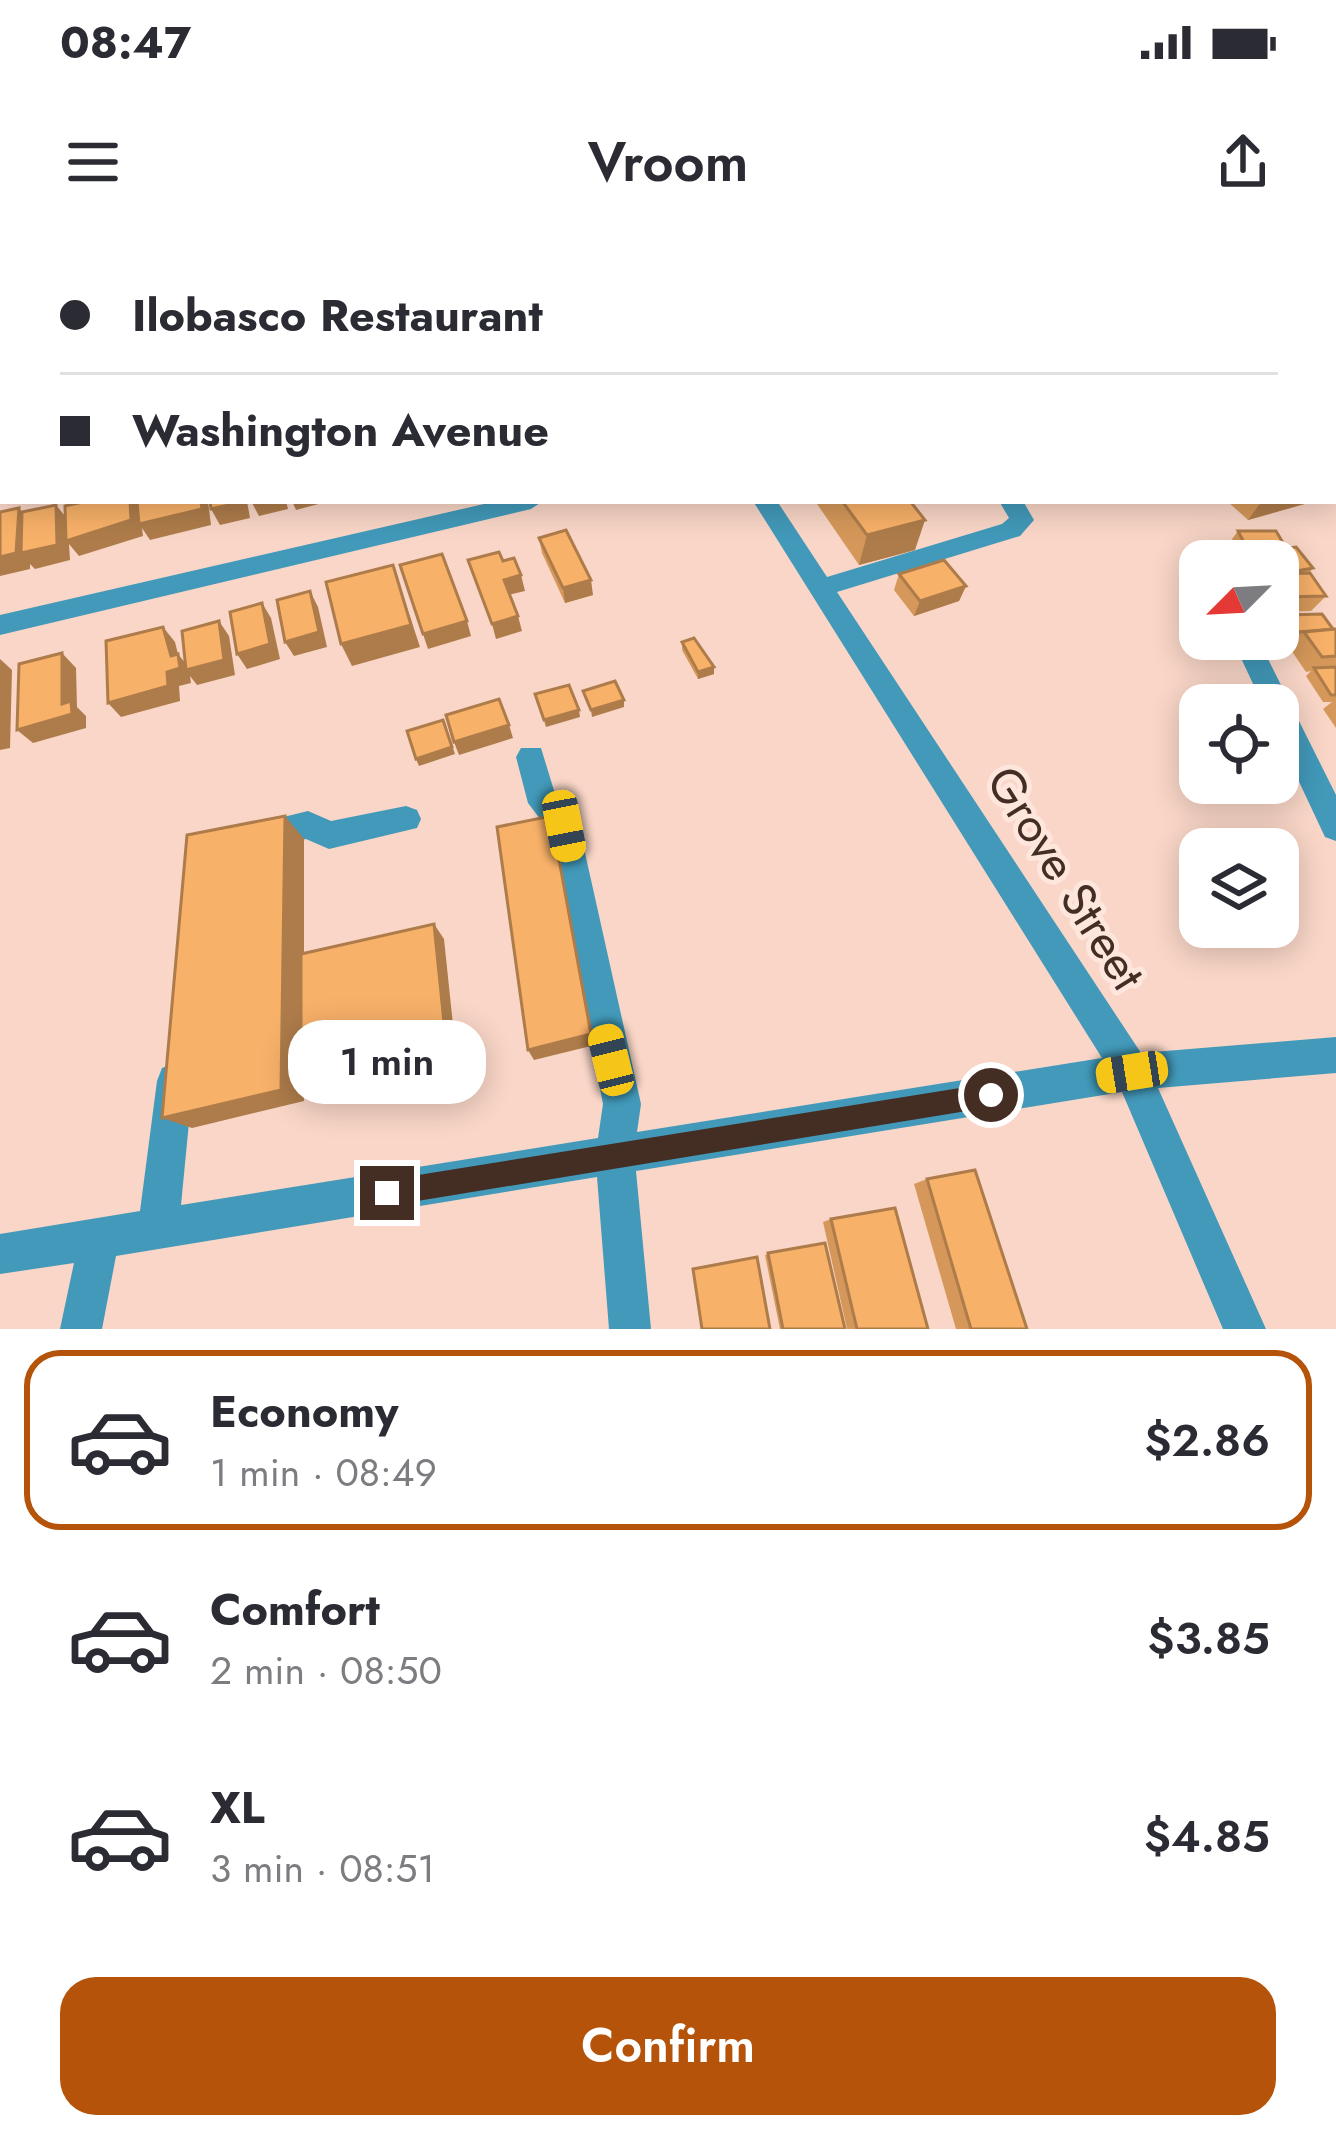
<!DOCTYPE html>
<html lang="en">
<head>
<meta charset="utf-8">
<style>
	body { margin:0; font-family:Jost,sans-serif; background:#f2f2f3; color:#2b2b33; height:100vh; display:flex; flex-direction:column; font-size:45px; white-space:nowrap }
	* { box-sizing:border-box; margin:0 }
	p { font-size:39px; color:#7c7c81 }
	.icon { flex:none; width:66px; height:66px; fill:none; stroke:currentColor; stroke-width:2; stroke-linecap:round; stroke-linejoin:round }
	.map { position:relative; height:1089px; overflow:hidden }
	.drawer { display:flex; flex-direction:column; background:#fff; flex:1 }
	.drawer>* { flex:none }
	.top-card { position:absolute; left:0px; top:0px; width:1338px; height:264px; box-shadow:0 6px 30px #0003; display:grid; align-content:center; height:264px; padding:0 60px; background:#fff }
	.needle { width:78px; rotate:246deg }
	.fabs { position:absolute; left:1179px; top:300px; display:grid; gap:24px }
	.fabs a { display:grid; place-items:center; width:120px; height:120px; border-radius:24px; background:#fff; box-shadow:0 6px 30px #0003; font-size:60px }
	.end { position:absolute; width:54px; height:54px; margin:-27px; border:15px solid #442e24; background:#fff; box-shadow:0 0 0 6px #fff }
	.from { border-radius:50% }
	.bubble { position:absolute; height:84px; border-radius:36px; background:#fff; box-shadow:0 6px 30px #0003; font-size:39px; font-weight:600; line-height:84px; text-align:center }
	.car { position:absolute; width:36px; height:72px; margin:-36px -18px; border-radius:15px; box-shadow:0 0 9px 3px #0007; background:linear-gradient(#f5c518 24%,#345 0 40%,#f5c518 0 76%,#345 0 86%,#f5c518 0) }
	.top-card b { display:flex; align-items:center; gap:42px; height:114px; font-size:45px }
	.top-card b+b { border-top:3px solid #e1e1e2 }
	.top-card i { width:30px; height:30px; background:#2b2b33 }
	ul { padding:21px 0 0; list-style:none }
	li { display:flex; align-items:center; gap:36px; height:180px; margin:0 24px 18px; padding:0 36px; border:6px solid transparent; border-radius:36px }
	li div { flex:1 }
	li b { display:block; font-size:45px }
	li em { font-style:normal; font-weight:600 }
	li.on { border-color:#b45309 }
	li>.icon { width:108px; height:108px; stroke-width:1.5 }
	.button { display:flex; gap:24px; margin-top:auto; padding:24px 60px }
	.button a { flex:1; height:138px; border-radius:36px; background:#b45309; color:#fff; font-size:48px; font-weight:600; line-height:138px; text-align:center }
	.status { display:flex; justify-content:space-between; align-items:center; height:84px; padding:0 60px; background:#fff; direction:ltr }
	.status svg { height:33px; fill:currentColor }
	header { display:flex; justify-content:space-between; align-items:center; height:156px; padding:0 60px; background:#fff; font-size:54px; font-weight:600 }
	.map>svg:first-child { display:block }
</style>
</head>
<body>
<div class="status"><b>08:47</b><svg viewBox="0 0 49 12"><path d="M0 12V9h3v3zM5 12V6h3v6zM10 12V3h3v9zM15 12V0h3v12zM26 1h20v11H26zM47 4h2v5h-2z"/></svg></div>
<header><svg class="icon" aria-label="menu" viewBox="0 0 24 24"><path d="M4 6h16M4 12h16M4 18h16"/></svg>Vroom<svg class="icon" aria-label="share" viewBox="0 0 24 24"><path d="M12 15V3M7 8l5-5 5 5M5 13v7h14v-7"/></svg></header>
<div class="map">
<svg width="1336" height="1089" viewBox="0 0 1336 1089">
	<rect width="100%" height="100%" fill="#f9d6c7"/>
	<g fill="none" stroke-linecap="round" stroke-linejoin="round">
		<g fill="#4299b9" fill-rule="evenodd">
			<polygon points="418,0 452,0 416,3"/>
			<polygon points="586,0 604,0 606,3 588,3"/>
			<rect x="1335" y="68" width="1" height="12"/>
			<polygon points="497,261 543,261 531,269 0,395 0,375"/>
			<polygon points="753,261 777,261 827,337 1002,284 1009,278 999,261 1023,261 1034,280 1020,296 837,352 1141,813 1336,797 1336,833 1158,848 1266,1089 1223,1089 1122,852 636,931 651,1089 609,1089 597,937 116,1016 102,1089 60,1089 74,1023 0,1034 0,994 140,971 157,841 162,828 175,823 188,828 193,841 181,965 598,898 603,864 550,592 528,563 516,517 521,508 541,508 556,557 579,586 641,864 637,892 1102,818"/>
			<polygon points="1206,309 1220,321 1200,321 1199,327 1194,318"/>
			<polygon points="1232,399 1258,399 1336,555 1336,601 1325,597 1278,497 1278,465 1263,465"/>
			<polygon points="406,566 417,570 421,579 417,588 329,609 306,599 254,611 243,607 238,597 243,587 308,571 331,581"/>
		</g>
	</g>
	<g fill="#d5985a">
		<polygon points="835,0 912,0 911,3 838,3"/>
		<polygon points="815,261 920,261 912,263 915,310 859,325"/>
		<polygon points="1227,261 1315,261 1248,280"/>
		<polygon points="1238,291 1286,308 1313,328 1309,333 1326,356 1311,371 1278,372 1278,321 1244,321 1232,299"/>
		<polygon points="539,298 593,355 565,363 542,313"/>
		<polygon points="899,334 966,346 959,361 914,376 894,350"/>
		<polygon points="1288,375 1336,389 1336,488 1323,469 1332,462 1323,462 1306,436 1311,431 1306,432 1289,407 1296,400 1292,400 1281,383"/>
		<polygon points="682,402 714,434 698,439 682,410"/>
		<polygon points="927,939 1027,1089 956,1089 914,944"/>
		<polygon points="831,979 928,1089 847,1089 823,982"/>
		<polygon points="825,1003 845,1089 780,1089 765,1015"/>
	</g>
	<g fill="#ae7c4a">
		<polygon points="107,0 136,0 136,3 89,3"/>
		<polygon points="171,0 188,0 188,3 146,2"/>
		<polygon points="210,0 250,0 251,3 211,3"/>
		<polygon points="268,0 301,0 284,3 269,3"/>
		<polygon points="880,0 912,0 911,3 879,3"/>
		<polygon points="17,1 18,3 3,3 3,36 0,36 0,3"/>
		<rect x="0" y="139" width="3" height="35"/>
		<polygon points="130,261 136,261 140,267 208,261 211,285 150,300 142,288 143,296 79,316 69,304 70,320 35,329 30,324 30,329 0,336 0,317 19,268 32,284 56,265 69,281"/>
		<polygon points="241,261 247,261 250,278 220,285 211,269"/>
		<polygon points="251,261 286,261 288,269 259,276"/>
		<polygon points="292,261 326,261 326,262 296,270"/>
		<polygon points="1262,261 1315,261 1248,280"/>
		<polygon points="925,280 915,310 859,325 867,295"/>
		<polygon points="393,325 420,407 352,426 341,404"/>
		<polygon points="521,335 525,351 508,355 504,340"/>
		<polygon points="591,340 593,355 565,363 563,348"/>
		<polygon points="966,346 959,361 914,376 920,361"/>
		<polygon points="310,351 318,367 327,407 294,416 285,402"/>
		<polygon points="262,363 271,378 280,419 247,429 237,414"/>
		<polygon points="518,376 522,391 496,399 492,384"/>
		<polygon points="219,381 229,396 235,435 197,445 190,436 191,443 179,446 180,461 121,477 108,463 167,432 171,416 163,387 175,402 178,414 190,429"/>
		<polygon points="467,381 471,396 428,409 423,394"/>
		<polygon points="62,413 76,428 77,467 86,476 86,488 33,503 17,490 62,464"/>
		<polygon points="0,419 12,430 10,508 0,510"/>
		<polygon points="714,427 714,434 698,439 698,432"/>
		<polygon points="624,460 624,467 592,477 591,470"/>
		<polygon points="579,470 580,477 546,487 544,480"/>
		<polygon points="443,480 455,514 419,526 416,519"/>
		<polygon points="509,485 513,498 459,515 454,502"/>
		<polygon points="285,576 304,599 304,848 434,684 444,699 457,823 413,833 413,839 318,858 304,850 304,861 192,888 162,878"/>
		<polygon points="551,576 595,805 534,820 528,810"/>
	</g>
	<g fill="#f8b169" stroke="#ae7c4a" stroke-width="3">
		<polygon points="0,0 107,0 89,3 17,3 17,1 0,3"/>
		<polygon points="339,0 401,0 402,3 340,3"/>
		<polygon points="656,0 704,0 688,3 658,3"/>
		<polygon points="862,0 881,0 884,3 865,3"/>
		<polygon points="1204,0 1227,0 1232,3 1208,3"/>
		<polygon points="1267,0 1282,0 1287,3 1261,1"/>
		<polygon points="1316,0 1336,0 1336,12 1335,3 1321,3"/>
		<rect x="0" y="65" width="3" height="74"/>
		<polygon points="1335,152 1336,153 1335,232"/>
		<polygon points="87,261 130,261 131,280 66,301 65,266"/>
		<polygon points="137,261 201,261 202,269 139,284"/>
		<polygon points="210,261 241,261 242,262 211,269"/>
		<polygon points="842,261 910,261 925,280 867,295"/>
		<polygon points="56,265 57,305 21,313 22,272"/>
		<polygon points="19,268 16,313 0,317 0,272"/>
		<polygon points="566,290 591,340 563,348 539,298"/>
		<polygon points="1238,291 1276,291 1286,308 1249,312"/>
		<polygon points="1296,307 1313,328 1280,334 1310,333 1326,356 1281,357 1278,353 1278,321 1257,321 1252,312"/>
		<polygon points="499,312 503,321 514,318 521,335 504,340 518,376 492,384 468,320"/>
		<polygon points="442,314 467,381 423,394 400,325"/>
		<polygon points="944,320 966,346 920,361 899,334"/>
		<polygon points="393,325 411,385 341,404 326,342"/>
		<polygon points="310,351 319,392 285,402 277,360"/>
		<polygon points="262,363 270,404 237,414 230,372"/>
		<polygon points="1322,374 1333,389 1299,392 1288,375"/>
		<polygon points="219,381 224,420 186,430 182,391"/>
		<polygon points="163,387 171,416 178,414 180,428 167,432 168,446 108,463 106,401"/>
		<polygon points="1336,389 1336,416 1322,417 1304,392"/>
		<polygon points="694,398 714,427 698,432 682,402"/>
		<polygon points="62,413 62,464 71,461 72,474 17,490 19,424"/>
		<polygon points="1336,427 1336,455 1331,455 1314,428"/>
		<polygon points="615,441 624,460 591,470 583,451"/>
		<polygon points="569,445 579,470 544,480 535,454"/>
		<polygon points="499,459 509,485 454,502 446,475"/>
		<polygon points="443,480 452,507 416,519 407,491"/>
		<polygon points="285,576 281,850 162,878 187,595"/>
		<polygon points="551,576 591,794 528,810 497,587"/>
		<polygon points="434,684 447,812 401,823 401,829 301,849 301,714"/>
		<polygon points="975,930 1027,1089 971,1089 927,939"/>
		<polygon points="895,968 928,1089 857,1089 831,979"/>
		<polygon points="825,1003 845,1089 783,1089 768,1013"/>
		<polygon points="757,1017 770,1089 702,1089 693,1029"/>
	</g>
	<polygon fill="#442e24" points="991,843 1003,855 991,867 387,966 374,953 387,940"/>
	<g text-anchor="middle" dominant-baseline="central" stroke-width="10" stroke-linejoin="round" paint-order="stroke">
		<g font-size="48" fill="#442e24" stroke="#fee6dc">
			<text transform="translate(1066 638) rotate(58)">Grove Street</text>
		</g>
	</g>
</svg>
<div class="fabs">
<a><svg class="needle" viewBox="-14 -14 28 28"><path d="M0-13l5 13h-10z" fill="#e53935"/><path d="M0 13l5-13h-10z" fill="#7c7c81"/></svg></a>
<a><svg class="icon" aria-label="locate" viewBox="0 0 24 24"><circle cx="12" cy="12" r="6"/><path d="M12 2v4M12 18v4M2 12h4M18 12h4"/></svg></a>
<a><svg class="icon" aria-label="layers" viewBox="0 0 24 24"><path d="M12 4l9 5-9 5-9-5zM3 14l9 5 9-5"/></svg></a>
</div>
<i class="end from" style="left:991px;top:855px"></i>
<i class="end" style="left:387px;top:953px"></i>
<div class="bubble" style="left:288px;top:780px;width:198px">1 min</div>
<i class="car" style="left:564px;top:586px;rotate:169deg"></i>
<i class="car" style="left:611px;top:820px;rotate:346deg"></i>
<i class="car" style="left:1132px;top:832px;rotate:261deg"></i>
<div class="top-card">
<b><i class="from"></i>Ilobasco Restaurant</b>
<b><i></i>Washington Avenue</b>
</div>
</div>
<section class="drawer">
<ul>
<li class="on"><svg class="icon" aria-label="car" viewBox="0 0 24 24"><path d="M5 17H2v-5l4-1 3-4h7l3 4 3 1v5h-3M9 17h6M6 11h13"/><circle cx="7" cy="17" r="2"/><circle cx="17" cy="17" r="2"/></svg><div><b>Economy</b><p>1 min · 08:49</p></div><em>$2.86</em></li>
<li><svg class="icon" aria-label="car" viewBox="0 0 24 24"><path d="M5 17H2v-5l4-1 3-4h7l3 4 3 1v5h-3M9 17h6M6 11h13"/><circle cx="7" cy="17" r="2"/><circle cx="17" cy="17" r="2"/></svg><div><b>Comfort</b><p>2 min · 08:50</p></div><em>$3.85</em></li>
<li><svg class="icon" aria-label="car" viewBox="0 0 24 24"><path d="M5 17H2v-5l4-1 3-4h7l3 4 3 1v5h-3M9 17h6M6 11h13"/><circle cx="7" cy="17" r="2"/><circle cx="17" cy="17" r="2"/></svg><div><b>XL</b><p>3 min · 08:51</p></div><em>$4.85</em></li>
</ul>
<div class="button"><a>Confirm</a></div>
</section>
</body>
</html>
